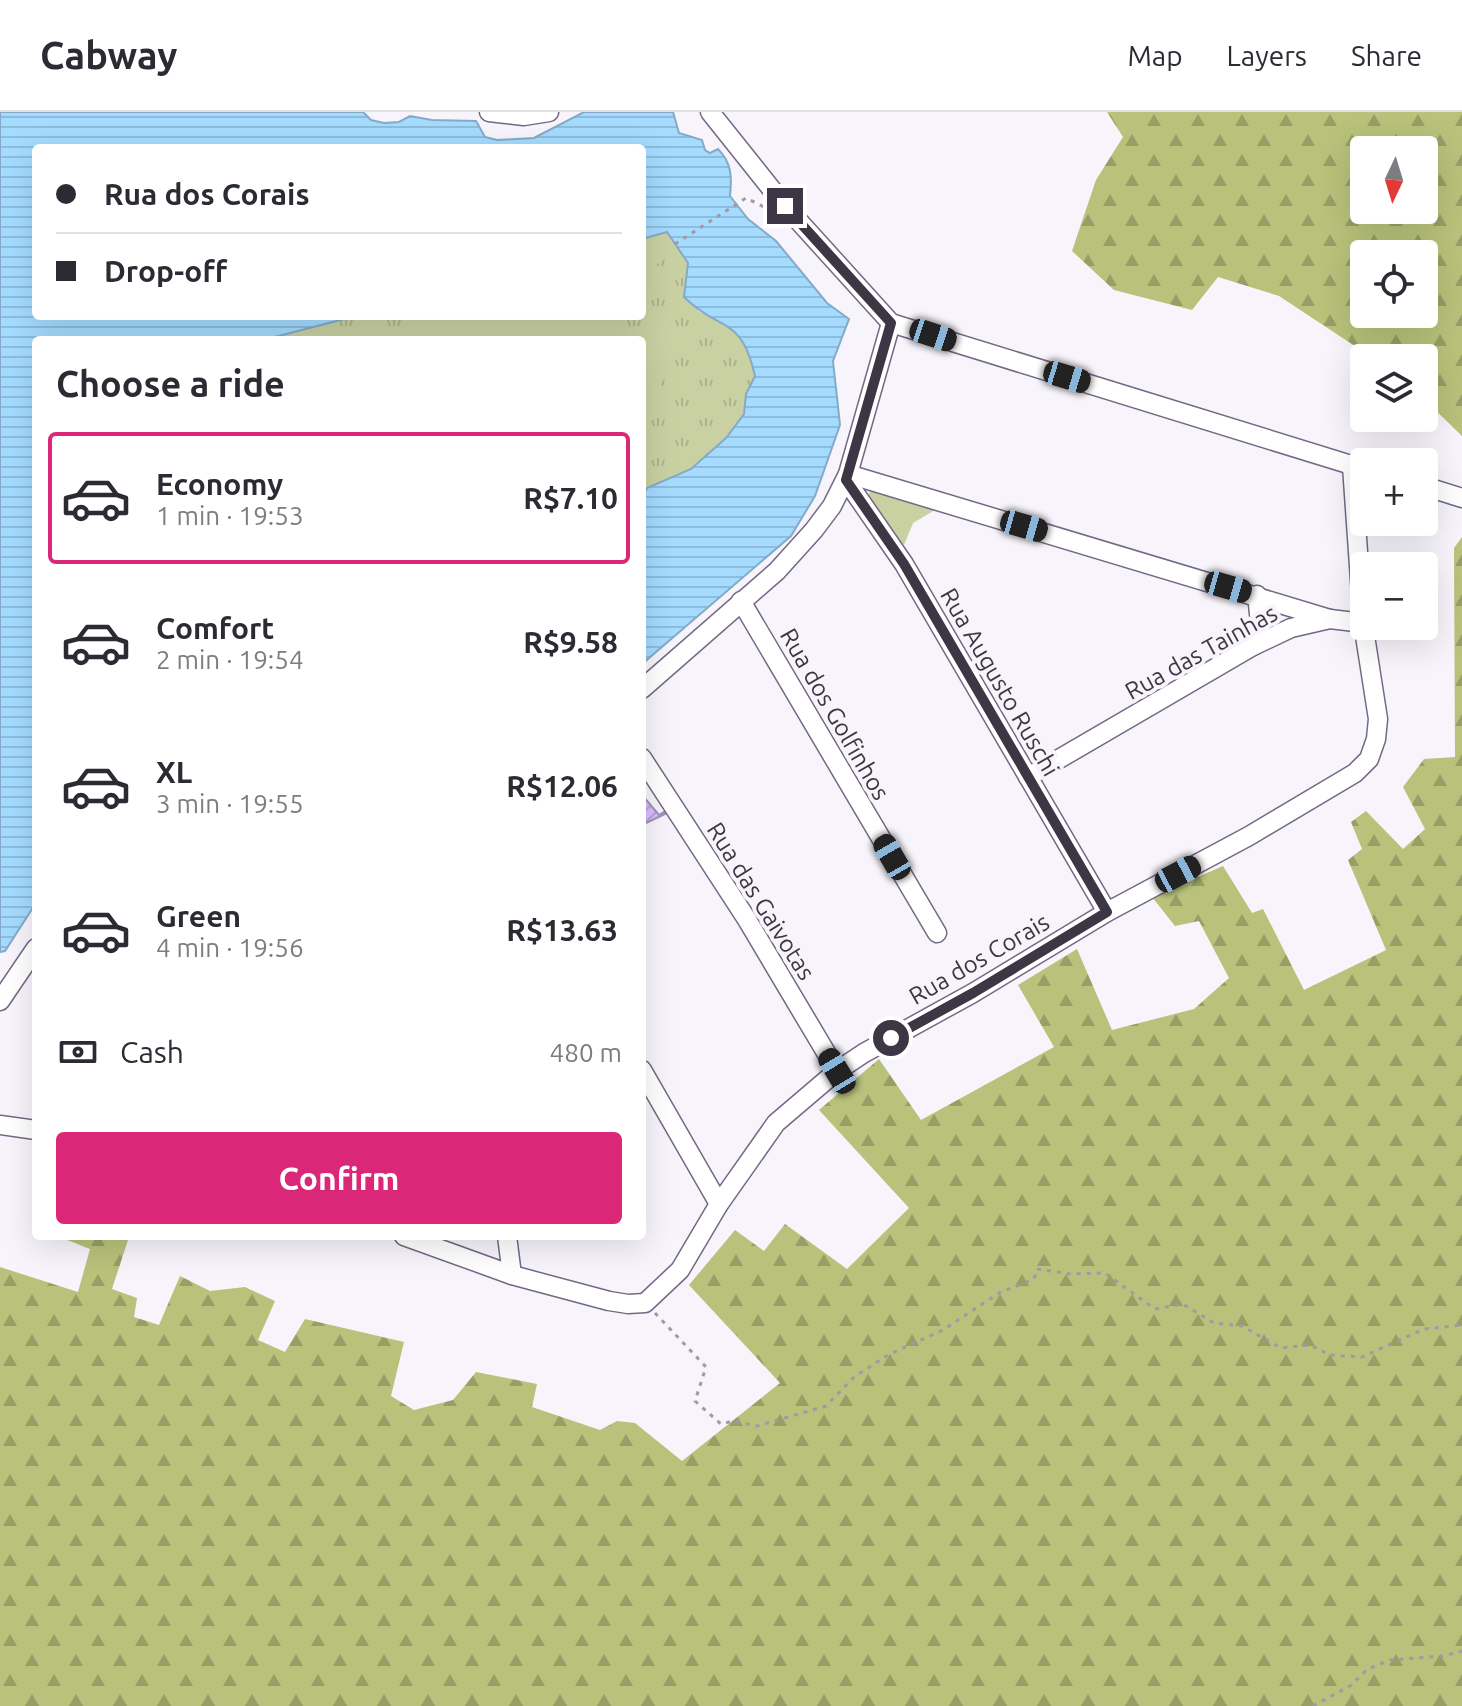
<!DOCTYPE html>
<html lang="en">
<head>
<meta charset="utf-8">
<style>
	body { margin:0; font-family:Ubuntu,sans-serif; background:#f2f2f3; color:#2b2b33; height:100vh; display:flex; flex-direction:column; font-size:30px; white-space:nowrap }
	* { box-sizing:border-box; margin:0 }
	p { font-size:26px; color:#7c7c81 }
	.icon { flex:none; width:44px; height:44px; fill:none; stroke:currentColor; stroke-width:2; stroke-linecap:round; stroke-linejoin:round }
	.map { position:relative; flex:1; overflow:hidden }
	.drawer { position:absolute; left:32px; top:224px; width:614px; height:904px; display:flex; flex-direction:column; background:#fff; border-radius:8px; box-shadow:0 8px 32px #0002 }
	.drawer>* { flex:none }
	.hud { position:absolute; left:32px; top:32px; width:614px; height:176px; border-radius:8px; box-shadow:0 8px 32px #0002; display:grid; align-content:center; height:176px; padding:0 24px; background:#fff }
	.needle { width:52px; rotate:184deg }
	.fabs { position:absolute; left:1350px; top:24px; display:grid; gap:16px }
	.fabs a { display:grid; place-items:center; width:88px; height:88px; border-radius:8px; background:#fff; box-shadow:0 8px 32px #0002; font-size:40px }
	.end { position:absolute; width:36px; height:36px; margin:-18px; border:10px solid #3d3745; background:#fff; box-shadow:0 0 0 4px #fff }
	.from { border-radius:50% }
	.car { position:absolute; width:24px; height:48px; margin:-24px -12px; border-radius:10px; box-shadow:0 0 6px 2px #0007; background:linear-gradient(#222 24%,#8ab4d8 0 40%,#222 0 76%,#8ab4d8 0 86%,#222 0) }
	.hud b { display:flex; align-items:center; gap:28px; height:76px; font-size:30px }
	.hud b+b { border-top:2px solid #e1e1e2 }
	.hud i { width:20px; height:20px; background:#2b2b33 }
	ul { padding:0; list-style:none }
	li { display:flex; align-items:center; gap:24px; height:132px; margin:0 16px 12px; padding:0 8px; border:4px solid transparent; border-radius:8px }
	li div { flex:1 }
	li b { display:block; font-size:30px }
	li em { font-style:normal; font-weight:700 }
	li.active { border-color:#db2777 }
	li>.icon { width:72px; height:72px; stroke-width:1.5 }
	h2 { padding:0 24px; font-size:36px; line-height:96px }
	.pay { display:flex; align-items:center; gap:20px; height:88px; padding:0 24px; font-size:30px }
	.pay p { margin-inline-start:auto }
	.primary-button { display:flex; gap:16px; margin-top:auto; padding:16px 24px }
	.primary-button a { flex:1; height:92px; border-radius:8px; background:#db2777; color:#fff; font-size:32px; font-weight:700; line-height:92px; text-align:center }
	header { display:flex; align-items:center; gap:48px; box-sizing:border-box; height:112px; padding:0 40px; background:#fff; border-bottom:2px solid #e1e1e2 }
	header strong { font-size:38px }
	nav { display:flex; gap:44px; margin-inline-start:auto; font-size:28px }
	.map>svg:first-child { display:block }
</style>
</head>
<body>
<header>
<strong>Cabway</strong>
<nav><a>Map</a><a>Layers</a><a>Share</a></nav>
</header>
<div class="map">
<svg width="1462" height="1594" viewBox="0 0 1462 1594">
	<defs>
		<pattern id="grass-tufts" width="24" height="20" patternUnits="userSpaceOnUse" patternTransform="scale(2)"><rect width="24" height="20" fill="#c9d0a2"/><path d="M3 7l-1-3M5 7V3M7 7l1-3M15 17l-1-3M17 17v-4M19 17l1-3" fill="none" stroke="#aeb38d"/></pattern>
		<pattern id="forest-firs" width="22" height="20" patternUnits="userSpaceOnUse" patternTransform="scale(2)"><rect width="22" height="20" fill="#b8c27a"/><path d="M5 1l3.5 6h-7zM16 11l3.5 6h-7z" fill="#979e66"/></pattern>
		<pattern id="water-rules" width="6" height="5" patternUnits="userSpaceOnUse" patternTransform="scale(2)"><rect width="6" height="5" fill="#a4dbff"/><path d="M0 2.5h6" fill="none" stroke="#8ebddc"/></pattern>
		<pattern id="building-hatch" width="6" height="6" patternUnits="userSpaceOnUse" patternTransform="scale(2)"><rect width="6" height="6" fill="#d8bdff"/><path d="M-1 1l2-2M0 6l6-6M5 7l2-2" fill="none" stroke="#baa3dc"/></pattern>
	</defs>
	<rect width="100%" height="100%" fill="#f7f4fb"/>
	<path fill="url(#grass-tufts)" d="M 667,120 L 688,151 L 698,199 C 735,214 746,225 755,264 L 746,282 L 744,301 L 726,326 L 691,357 L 647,376 L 642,386 L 642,228 L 263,228 L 356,204 L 642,204 L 642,127 Z"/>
	<g fill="url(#forest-firs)" fill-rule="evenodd">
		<path d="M 1107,0 L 1462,0 L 1462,324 L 1424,287 L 1424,246 L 1373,246 L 1279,184 L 1218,165 L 1192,198 L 1114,178 L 1072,139 L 1096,68 L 1123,25 ZM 1364,38 L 1424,38 L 1424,98 L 1364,98 ZM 1364,142 L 1424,142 L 1424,202 L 1364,202 Z"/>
		<polygon points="1462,425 1462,1594 0,1594 0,1155 78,1180 90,1137 57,1124 126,1124 129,1125 112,1177 137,1186 134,1205 159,1213 180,1164 210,1179 245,1175 275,1189 258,1228 285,1240 305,1207 404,1230 391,1284 414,1298 453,1288 476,1260 537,1272 532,1295 600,1318 617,1309 635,1311 682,1349 780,1271 689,1173 735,1118 764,1139 785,1112 847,1157 909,1096 819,998 879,947 921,1008 1054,935 1018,873 1077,837 1112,918 1194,897 1229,866 1199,809 1175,814 1152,785 1223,754 1252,801 1263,797 1304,878 1386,838 1348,748 1362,737 1351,710 1366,699 1403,737 1425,717 1403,675 1424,647 1455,645 1454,436"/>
	</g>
	<g fill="#c9d0a2">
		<polygon points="670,125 678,137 642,164 642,136 649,131"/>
		<polygon points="437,204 624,204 624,214 646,224 663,225 670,236 673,255 654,280 642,282 642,228 342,228 378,219 414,218 423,208"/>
		<polygon points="871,378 935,398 913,411 904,433 866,387"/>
	</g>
	<path fill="url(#water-rules)" stroke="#85aac7" stroke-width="2" d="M 0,0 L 363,0 L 371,8 L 384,11 L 399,10 L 410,4 L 432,8 L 476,9 L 485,25 L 497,28 L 534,26 L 584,0 L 673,0 L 679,21 L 702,28 L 705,38 L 710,41 L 718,37 C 732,51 732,66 730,84 L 748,107 L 776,129 L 827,191 L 849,207 L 833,249 L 840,313 L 815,384 L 791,424 L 642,552 L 642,386 L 647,376 L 691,357 L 726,326 L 744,302 L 746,282 L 755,264 C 741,202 720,221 684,185 L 688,151 L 667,120 L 642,127 L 642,36 L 36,36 L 36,204 L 356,204 L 263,228 L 36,228 L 36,791 L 5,839 L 0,840 Z"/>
	<polygon fill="url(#building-hatch)" stroke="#9f92b3" stroke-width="2" points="642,683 659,703 664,700 665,702 642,713"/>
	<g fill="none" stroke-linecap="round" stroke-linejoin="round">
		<defs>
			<g id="minor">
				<polyline points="489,0 524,4 549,0"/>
				<polyline points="710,0 785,94 891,211 1361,356"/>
				<polyline points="848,362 1330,507"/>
				<polyline points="846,368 904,452 1107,800"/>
				<polyline points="1424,374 1462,386"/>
				<polyline points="741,489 937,821"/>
				<polyline points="1253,534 1260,511 1257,483"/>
				<polyline points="642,577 777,459 814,418 832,394 848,362 891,211"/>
				<polyline points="642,646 746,806 837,959"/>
				<polyline points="1028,665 1253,534 1291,516 1330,507 1363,511"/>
				<polyline points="0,889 36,836"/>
				<polyline points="642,958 719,1092"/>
				<polyline points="0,1013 36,1018"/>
				<polyline points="404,1124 512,1163 609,1189 628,1192 645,1191 680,1158 719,1092 776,1011 837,959 864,941 973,881 1107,800 1249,724 1355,661 1369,647 1376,627 1378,607 1363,511 1352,354"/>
				<polyline points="507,1124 512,1163"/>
			</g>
		</defs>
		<use href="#minor" stroke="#746886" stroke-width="21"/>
		<g stroke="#9f9aa5" stroke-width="3" stroke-dasharray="4 6" stroke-linecap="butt">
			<polyline points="675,132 746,86 764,95"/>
			<polyline points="655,1201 706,1255 695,1289 721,1312 733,1309 757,1314 826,1294 854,1265 888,1243 943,1218 999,1181 1034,1167 1037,1157 1070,1162 1105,1161 1155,1197 1183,1192 1214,1211 1242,1214 1281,1236 1310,1233 1330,1243 1362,1245 1424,1217 1462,1213"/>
			<polyline points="1313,1594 1350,1574 1368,1557 1390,1548 1443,1544 1462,1539"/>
		</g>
		<use href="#minor" stroke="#fff" stroke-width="18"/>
	</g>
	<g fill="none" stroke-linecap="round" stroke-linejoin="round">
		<polyline stroke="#3d3745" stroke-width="10" points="785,94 891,211 846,368 904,452 1107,800 973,881 891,926"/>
	</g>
	<g text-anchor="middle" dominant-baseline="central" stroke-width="8" stroke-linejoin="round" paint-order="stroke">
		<g font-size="24" fill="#3d3745" stroke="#f7f4fb">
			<text transform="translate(1201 540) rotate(-29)">Rua das Tainhas</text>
			<text transform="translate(1000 570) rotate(60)">Rua Augusto Ruschi</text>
			<text transform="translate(835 602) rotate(60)">Rua dos Golfinhos</text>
			<text transform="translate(761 789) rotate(58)">Rua das Gaivotas</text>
			<text transform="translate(979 847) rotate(-30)">Rua dos Corais</text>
		</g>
	</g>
</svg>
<div class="fabs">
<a><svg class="needle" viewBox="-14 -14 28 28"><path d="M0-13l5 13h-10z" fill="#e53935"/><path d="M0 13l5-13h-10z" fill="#7c7c81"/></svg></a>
<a><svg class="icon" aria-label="locate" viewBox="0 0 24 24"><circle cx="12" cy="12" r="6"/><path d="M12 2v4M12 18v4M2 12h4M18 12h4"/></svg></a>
<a><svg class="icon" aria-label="layers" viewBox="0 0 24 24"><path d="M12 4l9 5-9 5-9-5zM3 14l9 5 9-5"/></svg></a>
<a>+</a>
<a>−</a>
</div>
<i class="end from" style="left:891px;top:926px"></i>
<i class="end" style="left:785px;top:94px"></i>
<i class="car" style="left:933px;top:223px;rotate:108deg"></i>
<i class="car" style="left:1067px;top:265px;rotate:107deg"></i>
<i class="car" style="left:1024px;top:414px;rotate:106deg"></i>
<i class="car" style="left:1228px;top:475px;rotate:106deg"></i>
<i class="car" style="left:892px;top:745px;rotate:330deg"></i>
<i class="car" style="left:1178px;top:762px;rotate:62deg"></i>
<i class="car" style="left:837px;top:959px;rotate:329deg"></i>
<div class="hud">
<b><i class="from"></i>Rua dos Corais</b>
<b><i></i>Drop-off</b>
</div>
<section class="drawer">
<h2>Choose a ride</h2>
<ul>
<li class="active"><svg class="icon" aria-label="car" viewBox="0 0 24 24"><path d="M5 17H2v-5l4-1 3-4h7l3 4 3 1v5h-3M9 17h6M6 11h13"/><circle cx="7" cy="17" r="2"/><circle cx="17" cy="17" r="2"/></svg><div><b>Economy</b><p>1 min · 19:53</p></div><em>R$7.10</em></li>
<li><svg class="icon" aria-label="car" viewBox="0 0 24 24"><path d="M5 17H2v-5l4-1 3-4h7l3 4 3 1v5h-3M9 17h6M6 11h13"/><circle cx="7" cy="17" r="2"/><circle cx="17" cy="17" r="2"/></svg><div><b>Comfort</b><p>2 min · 19:54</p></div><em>R$9.58</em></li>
<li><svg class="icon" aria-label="car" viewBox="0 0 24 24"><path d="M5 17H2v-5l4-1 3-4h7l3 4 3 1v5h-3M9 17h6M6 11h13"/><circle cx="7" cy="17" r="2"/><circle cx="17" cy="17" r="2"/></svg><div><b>XL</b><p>3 min · 19:55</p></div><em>R$12.06</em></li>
<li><svg class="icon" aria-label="car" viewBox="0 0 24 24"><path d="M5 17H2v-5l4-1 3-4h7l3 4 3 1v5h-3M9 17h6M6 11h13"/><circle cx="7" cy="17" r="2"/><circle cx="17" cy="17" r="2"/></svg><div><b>Green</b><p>4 min · 19:56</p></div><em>R$13.63</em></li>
</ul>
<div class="pay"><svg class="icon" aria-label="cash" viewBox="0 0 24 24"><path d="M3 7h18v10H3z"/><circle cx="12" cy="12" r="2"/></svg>Cash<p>480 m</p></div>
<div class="primary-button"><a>Confirm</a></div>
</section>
</div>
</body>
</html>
